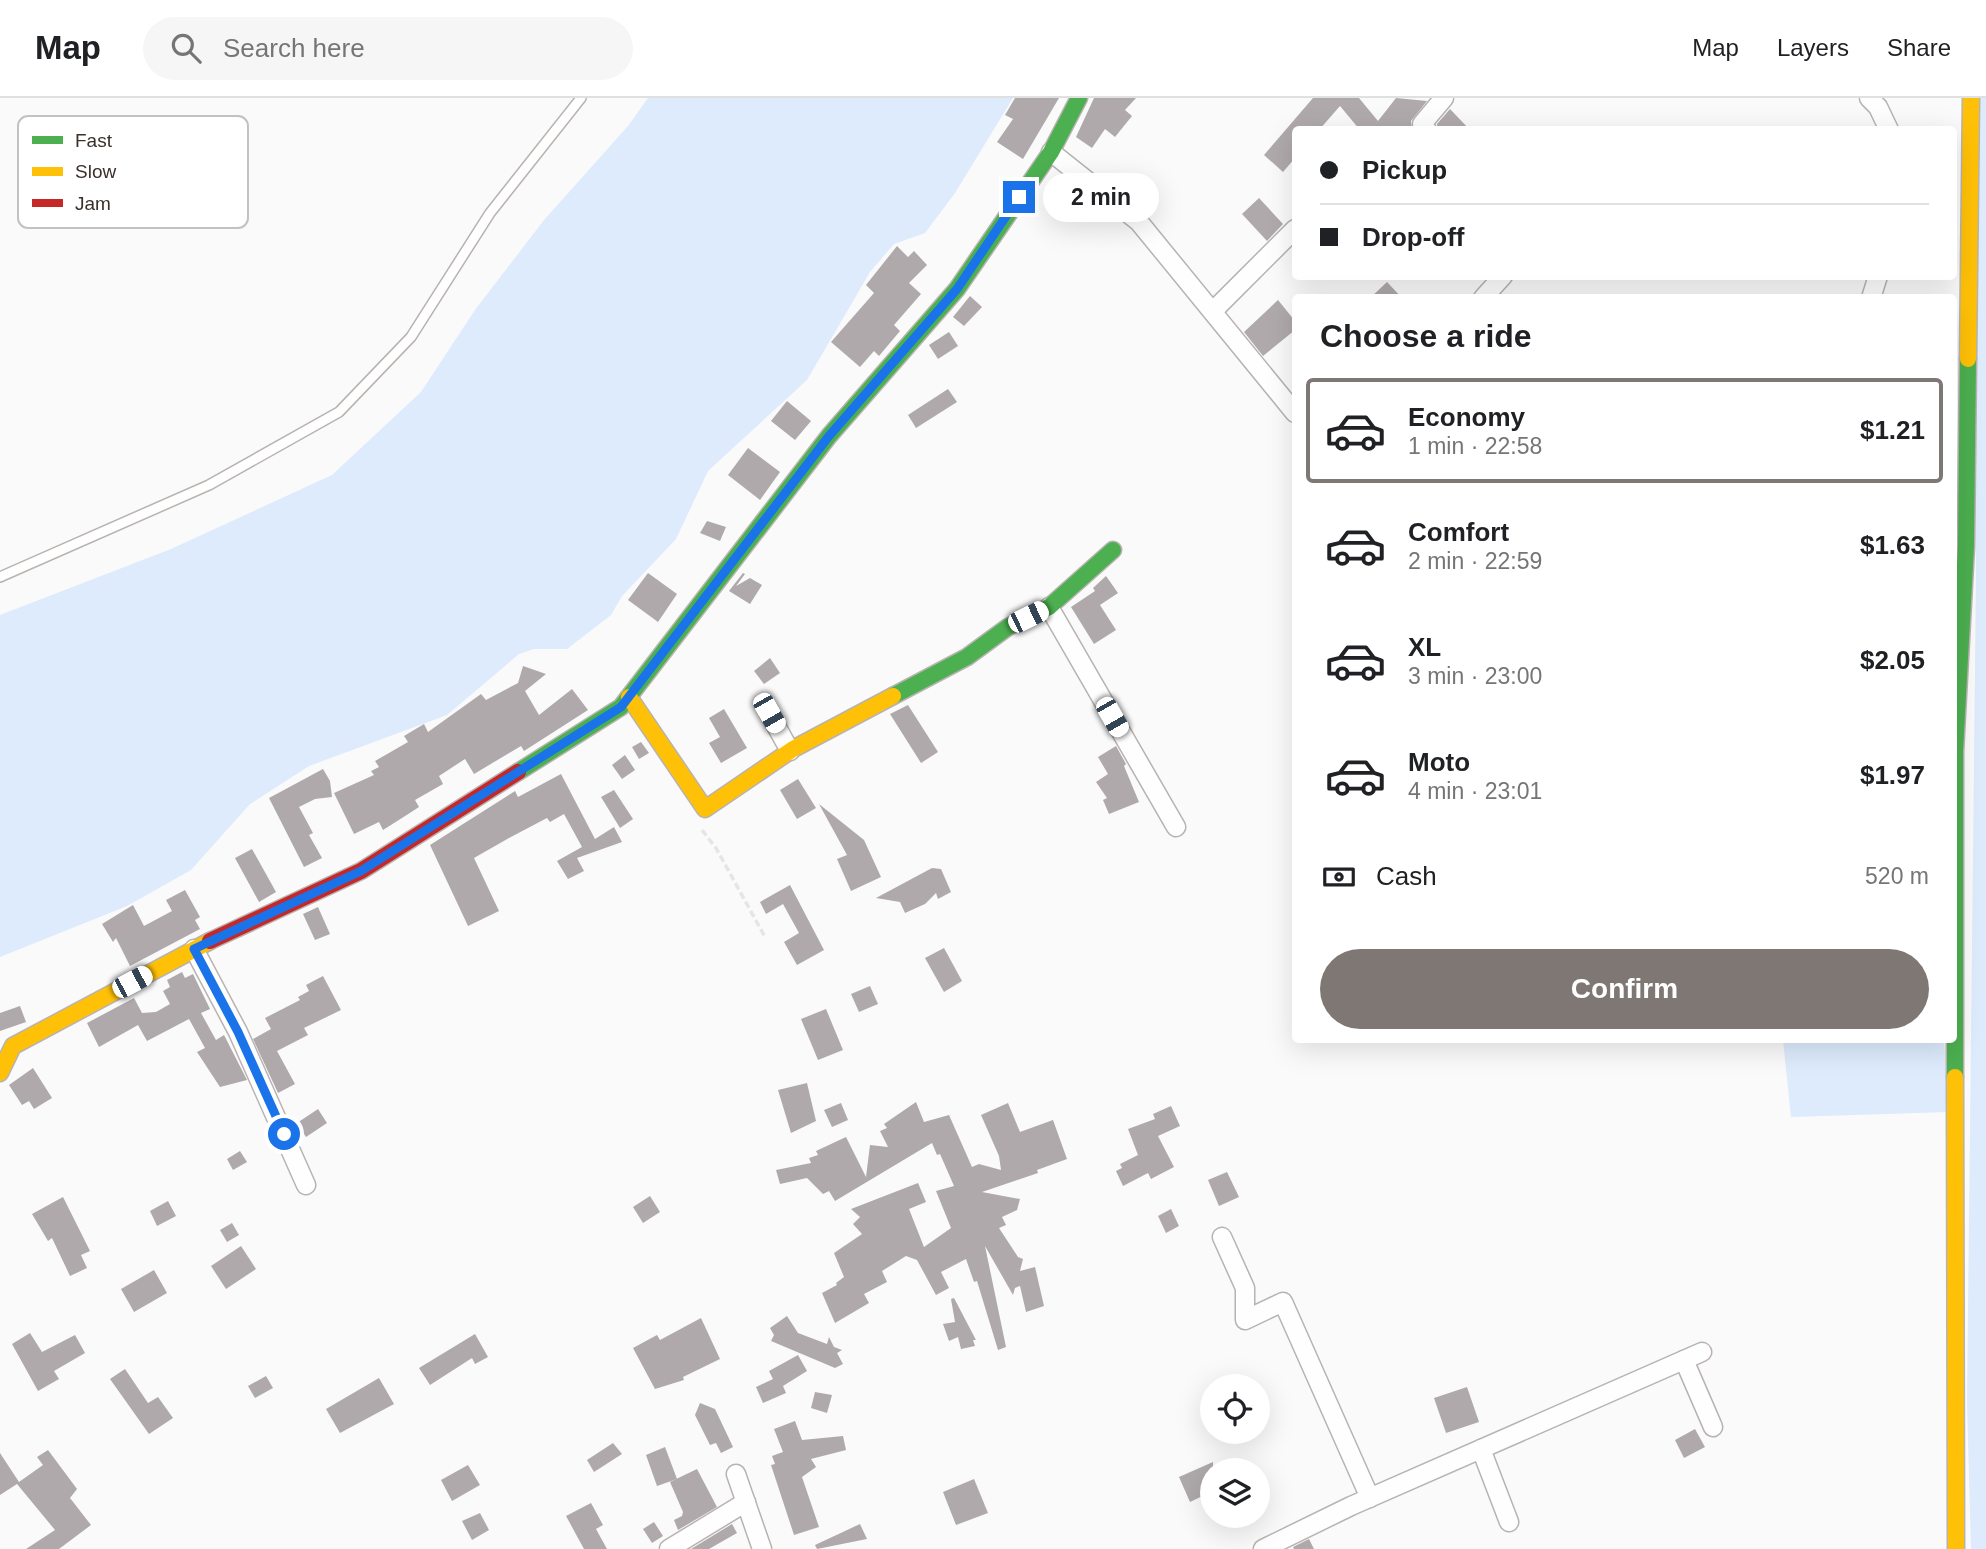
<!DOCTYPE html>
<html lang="en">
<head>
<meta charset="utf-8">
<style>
	body { margin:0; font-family:Arial,sans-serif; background:#f6f6f6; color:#202124; height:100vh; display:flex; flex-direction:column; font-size:26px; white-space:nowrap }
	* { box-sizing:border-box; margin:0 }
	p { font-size:23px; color:#757577 }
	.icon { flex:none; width:38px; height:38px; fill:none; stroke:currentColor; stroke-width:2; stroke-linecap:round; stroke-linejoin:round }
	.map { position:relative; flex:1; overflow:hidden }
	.side { position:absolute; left:1292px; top:196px; width:665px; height:749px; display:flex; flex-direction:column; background:#fff; border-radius:7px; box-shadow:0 7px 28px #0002 }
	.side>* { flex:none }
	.hud { position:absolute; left:1292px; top:28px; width:665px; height:154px; border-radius:7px; box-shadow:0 7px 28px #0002; display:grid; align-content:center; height:154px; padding:0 28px; background:#fff }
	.fabs { position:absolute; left:1200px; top:1276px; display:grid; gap:14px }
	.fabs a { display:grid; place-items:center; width:70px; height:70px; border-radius:50%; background:#fff; box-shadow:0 7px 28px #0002; font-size:35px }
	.end { position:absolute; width:32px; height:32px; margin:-16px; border:9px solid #1a73e8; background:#fff; box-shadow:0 0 0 4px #fff }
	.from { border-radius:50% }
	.bubble { position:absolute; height:49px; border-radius:24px; background:#fff; box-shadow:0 7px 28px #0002; font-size:23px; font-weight:800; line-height:49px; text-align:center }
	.car { position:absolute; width:21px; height:42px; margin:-21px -10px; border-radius:9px; box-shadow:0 0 5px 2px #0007; background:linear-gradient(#fff 24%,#345 0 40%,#fff 0 76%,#345 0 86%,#fff 0) }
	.hud b { display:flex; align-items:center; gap:24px; height:66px; font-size:26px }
	.hud b+b { border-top:2px solid #e0e0e0 }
	.hud i { width:18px; height:18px; background:#202124 }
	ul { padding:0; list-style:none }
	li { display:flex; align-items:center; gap:21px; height:105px; margin:0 14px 10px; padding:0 14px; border:4px solid transparent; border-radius:7px }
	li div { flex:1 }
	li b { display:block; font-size:26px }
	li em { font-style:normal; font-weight:800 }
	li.current { border-color:#7e7773 }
	li>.icon { width:63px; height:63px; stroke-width:1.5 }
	h2 { padding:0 28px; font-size:32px; line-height:84px }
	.pay { display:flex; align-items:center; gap:18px; height:77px; padding:0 28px; font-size:26px }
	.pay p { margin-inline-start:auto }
	.cta { display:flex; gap:14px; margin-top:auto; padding:14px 28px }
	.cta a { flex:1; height:80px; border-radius:42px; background:#7e7773; color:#fff; font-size:28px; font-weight:800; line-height:80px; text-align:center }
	header { display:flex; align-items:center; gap:42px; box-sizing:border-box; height:98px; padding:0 35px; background:#fff; border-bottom:2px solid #e0e0e0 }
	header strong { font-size:33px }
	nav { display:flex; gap:38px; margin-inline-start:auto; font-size:24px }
	.search { width:490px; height:63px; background:#f6f6f6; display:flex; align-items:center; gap:18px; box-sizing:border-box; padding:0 24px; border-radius:38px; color:#757577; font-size:26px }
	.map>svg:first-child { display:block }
</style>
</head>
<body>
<header>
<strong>Map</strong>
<div class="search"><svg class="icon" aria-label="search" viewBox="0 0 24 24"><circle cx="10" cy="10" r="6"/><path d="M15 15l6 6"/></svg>Search here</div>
<nav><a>Map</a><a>Layers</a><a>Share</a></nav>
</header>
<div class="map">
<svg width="1986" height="1451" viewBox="0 0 1986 1451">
	<rect width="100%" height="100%" fill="#fafafa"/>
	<g fill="#ddebfc">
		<polygon points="648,0 1013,0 955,95 925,135 894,146 870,174 807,282 708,373 676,441 622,498 611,517 567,551 534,551 519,556 447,617 309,668 250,706 191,772 127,808 0,859 0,517 171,451 332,377 421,294 475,212 544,122 628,28"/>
		<polygon points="1974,0 1986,0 1986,1451 1971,1451 1967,1305 1976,481"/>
		<polygon points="1783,942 1944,942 1949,1014 1791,1019"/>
	</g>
	<g fill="#afa9ab">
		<polygon points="1015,0 1059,0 1023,61 997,44 1013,21 1005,17"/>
		<polygon points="1094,0 1136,0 1125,12 1132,18 1115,39 1105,31 1092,50 1076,39"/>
		<polygon points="1313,0 1359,0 1378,23 1396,0 1427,3 1411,23 1412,32 1360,32 1340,8 1319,32 1295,32 1295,60 1283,74 1264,57"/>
		<polygon points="1450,11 1470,32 1438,32 1437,26"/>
		<polygon points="1259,100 1283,126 1267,143 1242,116"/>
		<polygon points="897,148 908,159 914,153 927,167 909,185 921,196 894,227 900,233 879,258 874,253 860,269 831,244 874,195 866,187"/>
		<polygon points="1387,184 1402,200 1370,200"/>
		<polygon points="970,198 982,209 964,228 953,219"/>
		<polygon points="1278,202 1295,223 1295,232 1263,258 1244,234"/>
		<polygon points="949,234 958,248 938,261 929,247"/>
		<polygon points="948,291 957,304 916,330 908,317"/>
		<polygon points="787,303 811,323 795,342 771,323"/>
		<polygon points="748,350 780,374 760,402 728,377"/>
		<polygon points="707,423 726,429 720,443 700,435"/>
		<polygon points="648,475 677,496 658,524 628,502"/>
		<polygon points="743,475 745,476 736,488 750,480 762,487 750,506 729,493"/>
		<polygon points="1106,478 1118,495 1100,507 1116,532 1094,546 1071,509 1095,493 1093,490"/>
		<polygon points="770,560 780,575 764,586 754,573"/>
		<polygon points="523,568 546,576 525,593 539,617 572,591 588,612 524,653 521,648 474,676 465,661 439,678 443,686 415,702 419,709 402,720 383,732 379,724 354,736 334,695 374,677 371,673 379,669 375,663 408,644 404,638 424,626 428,634 481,596 486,602 518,585"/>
		<polygon points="908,607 938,654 921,665 890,616"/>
		<polygon points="724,611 747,650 721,665 709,645 720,639 709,620"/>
		<polygon points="641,644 649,655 639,661 632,649"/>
		<polygon points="1116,648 1126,666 1124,668 1139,704 1109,716 1103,702 1107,700 1096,684 1108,676 1098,659"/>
		<polygon points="625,657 635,672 622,681 612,667"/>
		<polygon points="323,671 330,683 332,699 315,701 299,709 313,735 309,737 322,760 304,769 269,700"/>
		<polygon points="561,676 595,741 614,729 622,744 577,760 584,773 568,781 557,763 582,749 564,716 550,724 547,720 509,740 474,760 499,813 468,828 430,747 515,693 518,699"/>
		<polygon points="798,681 816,710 797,721 780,692"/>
		<polygon points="614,692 633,721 620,730 601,699"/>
		<polygon points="819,706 864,742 881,779 851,793 837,761 847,757"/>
		<polygon points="252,751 276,794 259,804 235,760"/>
		<polygon points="932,770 941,771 951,794 938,801 936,795 925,806 905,815 900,804 876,800"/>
		<polygon points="790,787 824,852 797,867 784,844 799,835 783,806 766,816 760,804"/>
		<polygon points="185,792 200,819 195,822 200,831 130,868 116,840 113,844 102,826 133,807 144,828 172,813 166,802"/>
		<polygon points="318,809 330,836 315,842 303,816"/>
		<polygon points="944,850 962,883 944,894 925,860"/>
		<polygon points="182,874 185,880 193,876 210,911 201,915 216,942 224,937 247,982 220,989 197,954 205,950 189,921 147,943 138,927 99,949 87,925 134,900 142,915 156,914 170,906 163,893 170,889 167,882"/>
		<polygon points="323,878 341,912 304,930 308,937 277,953 295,986 278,995 253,941 271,931 265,920 300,902 298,899 309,893 306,887"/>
		<polygon points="870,888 878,906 859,914 851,896"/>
		<polygon points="20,908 26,924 0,933 0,915"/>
		<polygon points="826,911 843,952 818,962 801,921"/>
		<polygon points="33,970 52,1000 34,1011 29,1003 22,1007 9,987"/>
		<polygon points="807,985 816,1023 791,1035 778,992"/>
		<polygon points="916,1004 924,1024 949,1017 972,1069 979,1066 1001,1072 999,1058 981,1017 1008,1005 1020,1034 1053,1022 1067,1061 1037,1072 1038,1075 982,1094 1020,1101 1017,1112 1002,1119 1006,1127 999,1130 1018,1159 1023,1161 1020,1173 1035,1169 1044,1208 1026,1214 1020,1188 1015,1190 1013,1197 985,1148 1006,1249 998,1252 977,1183 974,1184 966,1161 941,1174 949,1190 936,1197 917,1162 906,1158 882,1173 887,1184 864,1196 869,1205 835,1225 822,1195 837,1187 836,1185 844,1179 834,1155 862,1136 853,1126 860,1119 851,1111 918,1085 926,1104 909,1111 924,1149 951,1130 936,1093 954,1088 940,1056 937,1057 932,1045 835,1103 829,1093 823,1096 807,1080 780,1086 776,1072 811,1065 809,1060 818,1057 816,1053 846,1039 866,1079 870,1047 888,1049 880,1033 887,1030 884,1026"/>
		<polygon points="841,1005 848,1022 832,1029 824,1012"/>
		<polygon points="1171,1008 1180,1028 1158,1038 1174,1069 1151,1081 1148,1075 1123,1088 1116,1073 1122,1070 1120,1066 1138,1057 1128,1031 1155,1021 1153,1016"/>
		<polygon points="318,1011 327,1025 306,1039 297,1025"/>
		<polygon points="240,1053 247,1064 233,1072 227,1061"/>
		<polygon points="1227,1074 1239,1099 1219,1108 1208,1082"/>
		<polygon points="650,1098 660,1114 643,1125 633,1109"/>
		<polygon points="63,1099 90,1153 81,1157 87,1170 70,1178 52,1140 48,1143 32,1116"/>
		<polygon points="168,1103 176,1118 157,1128 150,1113"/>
		<polygon points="1171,1111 1179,1128 1166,1135 1158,1118"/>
		<polygon points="232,1125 239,1137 227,1144 220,1132"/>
		<polygon points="241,1148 256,1171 226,1191 211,1168"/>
		<polygon points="154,1172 167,1195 134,1214 121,1191"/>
		<polygon points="954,1200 976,1242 973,1242 975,1248 961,1251 958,1239 949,1243 943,1226 955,1224 951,1201"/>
		<polygon points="787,1218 798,1235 827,1246 829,1239 834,1249 842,1252 837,1255 843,1266 835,1270 771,1243 774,1237 770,1230"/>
		<polygon points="701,1220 720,1261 683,1279 684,1282 655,1291 633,1250 657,1237 660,1242"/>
		<polygon points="30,1235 42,1254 75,1237 85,1255 54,1273 59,1281 38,1293 12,1246"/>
		<polygon points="475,1236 488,1259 475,1266 472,1260 430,1287 419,1270"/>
		<polygon points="798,1257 807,1273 783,1288 786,1295 763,1305 756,1289 773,1281 769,1273"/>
		<polygon points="125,1271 148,1305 158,1299 173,1320 149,1336 110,1281"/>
		<polygon points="266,1278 273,1290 255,1300 248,1288"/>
		<polygon points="379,1280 394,1306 340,1335 326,1311"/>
		<polygon points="1467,1289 1479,1324 1446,1335 1434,1300"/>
		<polygon points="815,1294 832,1297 827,1315 811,1310"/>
		<polygon points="700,1305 715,1311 733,1349 721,1355 716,1345 710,1347 695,1317"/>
		<polygon points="795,1323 802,1342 843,1338 846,1352 811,1361 816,1369 802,1379 819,1429 794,1437 771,1367 775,1366 772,1358 783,1354 774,1331"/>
		<polygon points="1695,1331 1705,1349 1684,1360 1675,1342"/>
		<polygon points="613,1345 622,1356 594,1374 587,1362"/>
		<polygon points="665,1349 677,1381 657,1388 646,1357"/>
		<polygon points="48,1352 77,1391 70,1400 91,1427 59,1451 26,1451 55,1432 17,1386 0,1397 0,1355 19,1384 43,1367 37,1359"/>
		<polygon points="1213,1364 1213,1393 1190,1404 1179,1379"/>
		<polygon points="468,1367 480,1387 452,1403 441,1382"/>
		<polygon points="697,1371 717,1409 678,1432 674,1422 682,1418 683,1414 670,1384"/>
		<polygon points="974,1381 988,1415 956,1427 943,1394"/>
		<polygon points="591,1405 603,1427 596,1431 607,1451 584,1451 566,1418"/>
		<polygon points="480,1415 489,1432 472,1442 462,1423"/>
		<polygon points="654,1424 663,1438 652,1445 643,1431"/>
		<polygon points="732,1426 737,1435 709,1451 691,1451"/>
		<polygon points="860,1426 867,1441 817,1451 815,1447"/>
		<polygon points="1309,1441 1314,1451 1294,1451 1293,1449"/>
	</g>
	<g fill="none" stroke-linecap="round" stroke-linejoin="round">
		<defs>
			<polyline id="lane" points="0,479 209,387 339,314 411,239 490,115 581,0"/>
			<g id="street">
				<polyline points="1869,0 1878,9 1889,32"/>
				<polyline points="1427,32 1422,26 1444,0"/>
				<polyline points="1051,54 1139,124 1295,315"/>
				<polyline points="1483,200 1503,178"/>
				<polyline points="1871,200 1878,178"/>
				<polyline points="1213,213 1295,131"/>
				<polyline points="1049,509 1176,729"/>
				<polyline points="769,615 790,653"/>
				<polyline points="194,851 238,934 306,1087"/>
				<polyline points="1222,1139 1245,1190 1245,1222 1283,1204 1370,1400"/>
				<polyline points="1684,1262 1713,1329"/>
				<polyline points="1481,1351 1509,1424"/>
				<polyline points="736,1376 762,1451"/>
				<polyline points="669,1451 746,1404"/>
				<polyline points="1263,1451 1351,1408 1702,1254"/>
			</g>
			<g id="fast">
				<polyline points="893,598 967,559 1008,529 1049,509 1113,452"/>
				<polyline points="518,674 621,609 829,338 957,191 1051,54 1079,0"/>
				<polyline points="1955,979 1955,653 1966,448 1968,261"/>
			</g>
			<g id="slow">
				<polyline points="1968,261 1971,0"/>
				<polyline points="629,599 705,711 793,651 893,598"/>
				<polyline points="0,975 13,948 210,843"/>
				<polyline points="1955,979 1956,1451"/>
			</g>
			<polyline id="jam" points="210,843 361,773 518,674"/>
		</defs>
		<use href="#lane" stroke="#b8b3b0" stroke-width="12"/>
		<use href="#street" stroke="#b8b3b0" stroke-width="21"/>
		<use href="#fast" stroke="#b8b3b0" stroke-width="19"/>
		<use href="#slow" stroke="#b8b3b0" stroke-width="19"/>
		<use href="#jam" stroke="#b8b3b0" stroke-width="19"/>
		<polyline stroke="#e5e5e5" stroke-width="3.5" stroke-dasharray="7 3.5" stroke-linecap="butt" points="702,732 716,750 765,839"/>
		<use href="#lane" stroke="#fefefe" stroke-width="9"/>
		<use href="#street" stroke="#fefefe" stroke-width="18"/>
		<use href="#fast" stroke="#4caf50" stroke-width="16"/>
		<use href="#slow" stroke="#ffc107" stroke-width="16"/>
		<use href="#jam" stroke="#c62828" stroke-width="16"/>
	</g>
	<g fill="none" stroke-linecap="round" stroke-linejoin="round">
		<polyline stroke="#1a73e8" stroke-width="9" points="284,1036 238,934 194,851 361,773 621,609 829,338 957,191 1019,99"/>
	</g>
	<rect x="18" y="18" width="230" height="112" rx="10" fill="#fff" stroke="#c4c1bf" stroke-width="2"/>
	<rect x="32" y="38" width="31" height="8" fill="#4caf50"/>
	<rect x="32" y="69" width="31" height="9" fill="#ffc107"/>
	<rect x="32" y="101" width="31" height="8" fill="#c62828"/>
	<g font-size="19" fill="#3b302b">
		<text x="75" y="49">Fast</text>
		<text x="75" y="80">Slow</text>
		<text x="75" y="112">Jam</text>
	</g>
</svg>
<div class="fabs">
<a><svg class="icon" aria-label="locate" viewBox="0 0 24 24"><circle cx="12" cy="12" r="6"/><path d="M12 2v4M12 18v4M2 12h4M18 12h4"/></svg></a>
<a><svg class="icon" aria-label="layers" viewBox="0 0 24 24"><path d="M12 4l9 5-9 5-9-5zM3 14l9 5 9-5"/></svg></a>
</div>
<i class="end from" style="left:284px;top:1036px"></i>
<i class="end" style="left:1019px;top:99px"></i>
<div class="bubble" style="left:1043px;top:75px;width:116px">2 min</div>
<i class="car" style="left:1028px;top:519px;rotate:64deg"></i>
<i class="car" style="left:769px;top:615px;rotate:150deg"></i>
<i class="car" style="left:1112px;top:619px;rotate:150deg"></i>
<i class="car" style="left:132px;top:884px;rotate:62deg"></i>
<div class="hud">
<b><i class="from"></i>Pickup</b>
<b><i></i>Drop-off</b>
</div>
<section class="side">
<h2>Choose a ride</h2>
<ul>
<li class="current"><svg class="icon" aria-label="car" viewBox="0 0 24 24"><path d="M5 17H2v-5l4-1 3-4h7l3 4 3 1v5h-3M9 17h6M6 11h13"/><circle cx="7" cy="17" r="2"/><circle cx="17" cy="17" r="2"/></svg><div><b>Economy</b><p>1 min · 22:58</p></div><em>$1.21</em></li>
<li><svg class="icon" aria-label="car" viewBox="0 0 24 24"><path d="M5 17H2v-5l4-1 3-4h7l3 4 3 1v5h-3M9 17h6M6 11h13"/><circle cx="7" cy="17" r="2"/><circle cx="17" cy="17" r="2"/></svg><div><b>Comfort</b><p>2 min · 22:59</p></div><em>$1.63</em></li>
<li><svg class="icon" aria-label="car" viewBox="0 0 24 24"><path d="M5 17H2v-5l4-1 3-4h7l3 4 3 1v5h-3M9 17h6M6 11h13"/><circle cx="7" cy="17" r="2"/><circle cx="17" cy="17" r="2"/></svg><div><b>XL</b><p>3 min · 23:00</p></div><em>$2.05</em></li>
<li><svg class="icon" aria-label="car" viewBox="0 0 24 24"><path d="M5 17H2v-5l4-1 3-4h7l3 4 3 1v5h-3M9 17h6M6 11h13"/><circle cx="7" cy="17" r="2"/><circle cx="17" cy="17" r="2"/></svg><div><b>Moto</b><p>4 min · 23:01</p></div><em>$1.97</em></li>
</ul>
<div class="pay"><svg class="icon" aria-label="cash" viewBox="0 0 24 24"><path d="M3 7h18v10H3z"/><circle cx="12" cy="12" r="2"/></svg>Cash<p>520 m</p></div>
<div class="cta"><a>Confirm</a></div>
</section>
</div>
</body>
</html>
